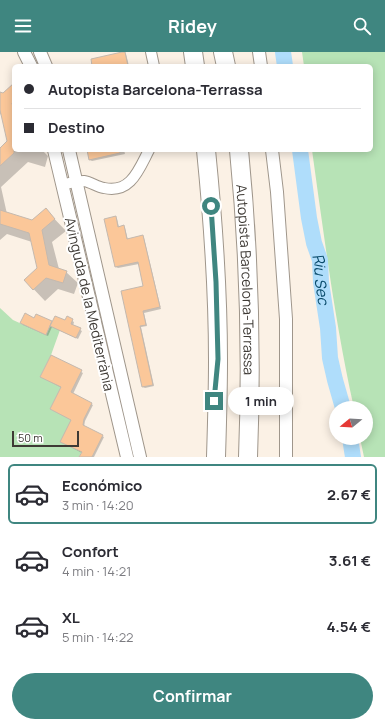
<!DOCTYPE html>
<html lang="es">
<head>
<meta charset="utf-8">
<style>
	body { margin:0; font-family:Manrope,sans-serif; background:#f2f2f3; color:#2b2b33; height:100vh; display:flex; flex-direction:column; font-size:15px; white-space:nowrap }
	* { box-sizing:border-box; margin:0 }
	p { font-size:13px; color:#7c7c81 }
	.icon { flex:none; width:22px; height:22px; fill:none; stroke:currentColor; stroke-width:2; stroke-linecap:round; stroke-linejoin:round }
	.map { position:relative; height:405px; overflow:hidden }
	.side { display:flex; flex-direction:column; background:#fff; flex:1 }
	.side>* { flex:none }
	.top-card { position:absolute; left:12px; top:12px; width:361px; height:88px; border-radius:6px; box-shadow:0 2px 10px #0003; display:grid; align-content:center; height:88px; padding:0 12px; background:#fff }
	.needle { width:26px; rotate:252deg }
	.tools { position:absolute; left:329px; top:349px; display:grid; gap:8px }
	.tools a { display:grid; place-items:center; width:44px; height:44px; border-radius:50%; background:#fff; box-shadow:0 2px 10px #0003; font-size:20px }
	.scale { position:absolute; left:12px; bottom:10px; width:67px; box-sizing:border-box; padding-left:4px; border:2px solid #3e3a35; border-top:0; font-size:11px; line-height:14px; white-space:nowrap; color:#3e3a35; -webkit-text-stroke:3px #fff; paint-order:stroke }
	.end { position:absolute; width:18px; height:18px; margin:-9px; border:5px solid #3f8680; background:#fff; box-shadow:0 0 0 2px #fff }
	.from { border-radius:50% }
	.bubble { position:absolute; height:28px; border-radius:14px; background:#fff; box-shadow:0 2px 10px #0003; font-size:13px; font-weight:700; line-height:28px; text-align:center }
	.top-card b { display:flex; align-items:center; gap:14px; height:38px; font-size:15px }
	.top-card b+b { border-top:1px solid #e1e1e2 }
	.top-card i { width:10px; height:10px; background:#2b2b33 }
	ul { padding:7px 0 0; list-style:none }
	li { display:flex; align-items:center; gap:12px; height:60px; margin:0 8px 6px; padding:0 4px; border:2px solid transparent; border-radius:6px }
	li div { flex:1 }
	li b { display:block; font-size:15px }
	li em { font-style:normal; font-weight:700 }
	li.selected { border-color:#3f8680 }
	li>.icon { width:36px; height:36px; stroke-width:1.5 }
	.primary-button { display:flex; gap:8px; margin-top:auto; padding:8px 12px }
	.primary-button a { flex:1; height:46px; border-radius:24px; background:#3f8680; color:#fff; font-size:16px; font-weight:700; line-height:46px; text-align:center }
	header { display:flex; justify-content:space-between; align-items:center; height:52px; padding:0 12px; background:#3f8680; color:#fff; font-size:18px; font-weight:700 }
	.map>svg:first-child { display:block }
</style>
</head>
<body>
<header><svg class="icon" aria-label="menu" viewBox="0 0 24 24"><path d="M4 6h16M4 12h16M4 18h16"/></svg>Ridey<svg class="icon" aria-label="search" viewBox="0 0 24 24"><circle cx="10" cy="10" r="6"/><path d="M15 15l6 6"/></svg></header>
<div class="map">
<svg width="385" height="405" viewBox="0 0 385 405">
	<rect width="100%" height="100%" fill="#fbf1e5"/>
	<g fill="#b7e3b6">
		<path d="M 302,0 L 385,0 L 385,405 L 364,405 L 360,386 L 366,386 L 366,356 L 354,356 C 335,271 324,184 312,98 L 371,98 L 371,14 L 304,14 Z"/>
		<polygon points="0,256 13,268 46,283 50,274 60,278 51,303 40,325 66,326 50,357 60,362 65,353 86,391 79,405 0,405"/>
	</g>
	<g fill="#0003">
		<polygon points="125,0 126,2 129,14 93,14"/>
		<polygon points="14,32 14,98 42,98 48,104 45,115 28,110 1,135 7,162 32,169 46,158 66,179 52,190 59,217 66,220 78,231 74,242 58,237 45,249 25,228 38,217 32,190 7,182 0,188 0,97 8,89 2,63 0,62 0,41 3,42"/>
		<polygon points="88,98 124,98 125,102 92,109 90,108"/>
		<polygon points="115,165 117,167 119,175 123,174 125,176 128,188 143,184 144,186 161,257 144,261 147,274 141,275 154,334 145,336 143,335 122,240 144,235 139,212 118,216 116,215"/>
		<polygon points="37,263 53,271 65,270 67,266 74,270 73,274 82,279 78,287 52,275 48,284 23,273 21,271 35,267"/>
		<polygon points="52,304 83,321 73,342 93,353 85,369 84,375 104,385 94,405 80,405 82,401 63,391 72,368 51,357 62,336 43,326"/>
	</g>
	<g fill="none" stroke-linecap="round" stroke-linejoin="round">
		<g stroke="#afddfb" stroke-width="16">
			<polyline points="283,0 285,14"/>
			<path id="s1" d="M 300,98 L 309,166 L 314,191 L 320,208 L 321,230 L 328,276 L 330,306 L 335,328 L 343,356"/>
			<polyline points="350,386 353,405"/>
		</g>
	</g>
	<g fill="#fbc799" stroke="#c4b9af">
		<polygon points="122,0 125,0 128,14 92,14 91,7"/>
		<polygon points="14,31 14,50 12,51 14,59 14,101 0,114 0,96 7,89 0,58 0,40 3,41"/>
		<polygon points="87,98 120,98 120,101 89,108"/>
		<polygon points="46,156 55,167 42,178 49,213 67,219 63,231 46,226 33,238 24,228 37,216 29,181 0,172 0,158 32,168"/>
		<polygon points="116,164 118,175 124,173 127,187 143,183 160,255 143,259 146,273 140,274 153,333 142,335 121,239 143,234 138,210 115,215 104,167"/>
		<polygon points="25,261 34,266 36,262 52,269 46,283 20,271"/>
		<polygon points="55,264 65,268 67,264 73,267 71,272 81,276 76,286 50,274"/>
		<polygon points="51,303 82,318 71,340 92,351 84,367 83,373 103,383 92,405 79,405 82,400 60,390 71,368 50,357 61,335 40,325"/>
	</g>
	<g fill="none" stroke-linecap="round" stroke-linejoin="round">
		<defs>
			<g id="minor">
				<polyline points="151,0 154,14"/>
				<path d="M 62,133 C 69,131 77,129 84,129 C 91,130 97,135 104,136 C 131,142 139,117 149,98"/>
			</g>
			<g id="tertiary">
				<polyline points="24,0 31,14"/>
				<polyline points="40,0 46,14"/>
				<polyline points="259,0 261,14"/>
				<polyline points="54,98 127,405"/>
				<polyline points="69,98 140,405"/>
				<polyline points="272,98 277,140 286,267 286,405"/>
			</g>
			<g id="motorway">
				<polyline points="193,0 195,14"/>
				<polyline points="223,0 226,14"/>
				<path d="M 206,98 C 213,168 218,238 218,308 C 218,340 217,373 216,405"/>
				<path id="s2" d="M 239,98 C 249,200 252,303 248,405"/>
			</g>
		</defs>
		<use href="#minor" stroke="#9f968b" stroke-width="12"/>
		<use href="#tertiary" stroke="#9f968b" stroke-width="14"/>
		<use href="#motorway" stroke="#9f968b" stroke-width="20"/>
		<use href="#minor" stroke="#fff" stroke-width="10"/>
		<use href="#tertiary" stroke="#fff" stroke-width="12"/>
		<use href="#motorway" stroke="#fff" stroke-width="18"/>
	</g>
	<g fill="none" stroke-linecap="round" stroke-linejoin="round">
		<polyline stroke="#3f8680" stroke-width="5" points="211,154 216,230 218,307 214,349"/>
	</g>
	<g text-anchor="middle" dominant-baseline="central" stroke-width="4" stroke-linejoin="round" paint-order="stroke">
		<g font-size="14" fill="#3e3a35" stroke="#fff">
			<text stroke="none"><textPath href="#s2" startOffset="130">Autopista Barcelona-Terrassa</textPath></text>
			<text transform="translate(90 252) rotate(77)">Avinguda de la Mediterrània</text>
		</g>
		<g font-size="15" font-style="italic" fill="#084a6a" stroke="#fff">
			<text stroke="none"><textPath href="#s1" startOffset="131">Riu Sec</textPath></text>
		</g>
	</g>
</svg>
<div class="tools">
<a><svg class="needle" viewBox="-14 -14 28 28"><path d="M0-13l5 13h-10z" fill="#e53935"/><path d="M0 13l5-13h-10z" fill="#7c7c81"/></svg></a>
</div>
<div class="scale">50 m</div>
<i class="end from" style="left:211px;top:154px"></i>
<i class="end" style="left:214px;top:349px"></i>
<div class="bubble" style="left:228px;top:335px;width:66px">1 min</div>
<div class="top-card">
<b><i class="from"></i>Autopista Barcelona-Terrassa</b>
<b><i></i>Destino</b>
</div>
</div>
<section class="side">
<ul>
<li class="selected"><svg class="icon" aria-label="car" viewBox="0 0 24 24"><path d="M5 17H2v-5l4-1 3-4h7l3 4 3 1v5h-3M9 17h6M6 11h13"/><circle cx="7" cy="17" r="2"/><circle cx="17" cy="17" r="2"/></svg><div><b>Económico</b><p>3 min · 14:20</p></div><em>2.67 €</em></li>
<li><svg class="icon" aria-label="car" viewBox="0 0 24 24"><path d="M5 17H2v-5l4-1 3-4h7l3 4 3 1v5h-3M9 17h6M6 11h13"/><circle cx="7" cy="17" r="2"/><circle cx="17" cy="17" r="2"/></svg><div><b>Confort</b><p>4 min · 14:21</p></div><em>3.61 €</em></li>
<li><svg class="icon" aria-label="car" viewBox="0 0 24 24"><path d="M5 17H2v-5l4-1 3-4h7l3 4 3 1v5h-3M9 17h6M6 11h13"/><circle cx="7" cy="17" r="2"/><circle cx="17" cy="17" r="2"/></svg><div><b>XL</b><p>5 min · 14:22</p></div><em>4.54 €</em></li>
</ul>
<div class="primary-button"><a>Confirmar</a></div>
</section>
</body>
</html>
